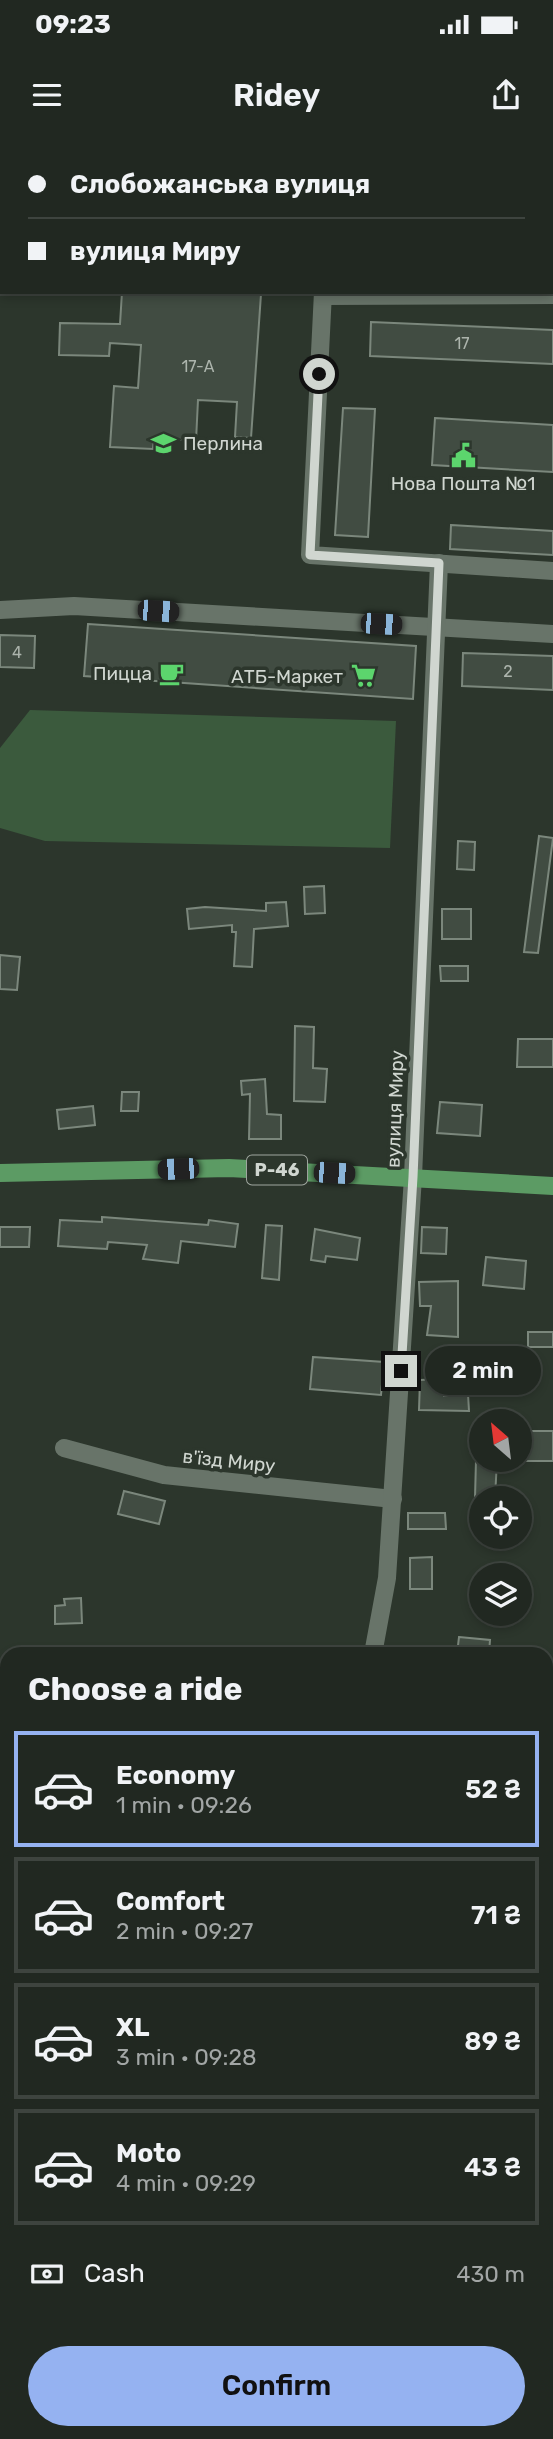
<!DOCTYPE html>
<html lang="en">
<head>
<meta charset="utf-8">
<style>
	body { margin:0; font-family:Rubik,sans-serif; background:#29302a; color:#f1f3f6; height:100vh; display:flex; flex-direction:column; font-size:26px; white-space:nowrap }
	* { box-sizing:border-box; margin:0 }
	p { font-size:23px; color:#a2a6a5 }
	.icon { flex:none; width:38px; height:38px; fill:none; stroke:currentColor; stroke-width:2; stroke-linecap:round; stroke-linejoin:round }
	.map { position:relative; flex:1; overflow:hidden }
	.panel { position:absolute; left:0px; top:1507px; width:553px; height:793px; display:flex; flex-direction:column; background:#212821; border-radius:21px 21px 0 0; box-shadow:0 4px 10px #0003,0 0 0 2px #3e443f }
	.panel>* { flex:none }
	.hud { position:absolute; left:0px; top:0px; width:553px; height:154px; box-shadow:0 4px 10px #0003,0 0 0 2px #3e443f; display:grid; align-content:center; height:154px; padding:0 28px; background:#212821 }
	.needle { width:46px; rotate:332deg }
	.fabs { position:absolute; left:469px; top:1269px; display:grid; gap:14px }
	.fabs a { display:grid; place-items:center; width:63px; height:63px; border-radius:50%; background:#212821; box-shadow:0 4px 10px #0003,0 0 0 2px #3e443f; font-size:35px }
	.end { position:absolute; width:32px; height:32px; margin:-16px; border:9px solid #d0d6d0; background:#111; box-shadow:0 0 0 4px #111 }
	.from { border-radius:50% }
	.bubble { position:absolute; height:49px; border-radius:24px; background:#212821; box-shadow:0 4px 10px #0003,0 0 0 2px #3e443f; font-size:23px; font-weight:600; line-height:49px; text-align:center }
	.car { position:absolute; width:21px; height:42px; margin:-21px -10px; border-radius:9px; box-shadow:0 0 5px 2px #0007; background:linear-gradient(#222 24%,#8ab4d8 0 40%,#222 0 76%,#8ab4d8 0 86%,#222 0) }
	.hud b { display:flex; align-items:center; gap:24px; height:66px; font-size:26px }
	.hud b+b { border-top:2px solid #3e443f }
	.hud i { width:18px; height:18px; background:#f1f3f6 }
	ul { padding:0; list-style:none }
	li { display:flex; align-items:center; gap:21px; height:116px; margin:0 14px 10px; padding:0 14px; border:4px solid #3e443f; border-radius:0px }
	li div { flex:1 }
	li b { display:block; font-size:26px }
	li em { font-style:normal; font-weight:600 }
	li.on { border-color:#95b2f1 }
	li>.icon { width:63px; height:63px; stroke-width:1.5 }
	h2 { padding:0 28px; font-size:32px; line-height:84px }
	.pay { display:flex; align-items:center; gap:18px; height:77px; padding:0 28px; font-size:26px }
	.pay p { margin-inline-start:auto }
	.button { display:flex; gap:14px; margin-top:auto; padding:14px 28px }
	.button a { flex:1; height:80px; border-radius:42px; background:#95b2f1; color:#111; font-size:28px; font-weight:600; line-height:80px; text-align:center }
	.status { display:flex; justify-content:space-between; align-items:center; height:49px; padding:0 35px; background:#212821; direction:ltr }
	.status svg { height:19px; fill:currentColor }
	header { display:flex; justify-content:space-between; align-items:center; height:91px; padding:0 28px; background:#212821; font-size:32px; font-weight:600 }
	.map>svg:first-child { display:block }
</style>
</head>
<body>
<div class="status"><b>09:23</b><svg viewBox="0 0 49 12"><path d="M0 12V9h3v3zM5 12V6h3v6zM10 12V3h3v9zM15 12V0h3v12zM26 1h20v11H26zM47 4h2v5h-2z"/></svg></div>
<header><svg class="icon" aria-label="menu" viewBox="0 0 24 24"><path d="M4 6h16M4 12h16M4 18h16"/></svg>Ridey<svg class="icon" aria-label="share" viewBox="0 0 24 24"><path d="M12 15V3M7 8l5-5 5 5M5 13v7h14v-7"/></svg></header>
<div class="map">
<svg width="553" height="2299" viewBox="0 0 553 2299">
	<rect width="100%" height="100%" fill="#2c362c"/>
	<polygon fill="#3b5a3d" points="30,570 396,581 390,708 45,701 0,688 0,608"/>
	<g fill="#414c42" stroke="#7b877c" stroke-width="2">
		<polygon points="122,152 261,154 251,298 235,297 237,262 198,260 196,301 154,298 153,309 110,307 114,246 138,248 141,205 110,203 109,216 59,215 60,183 120,184"/>
		<polygon points="371,182 553,190 553,224 370,216"/>
		<polygon points="343,268 375,269 368,397 335,395"/>
		<polygon points="435,278 553,285 553,332 432,325"/>
		<polygon points="451,385 553,391 553,415 450,409"/>
		<polygon points="88,484 416,506 413,559 84,536"/>
		<polygon points="0,495 35,496 34,528 0,527"/>
		<polygon points="463,513 553,516 553,550 462,546"/>
		<polygon points="539,696 553,698 538,813 524,812"/>
		<polygon points="458,701 475,702 474,730 457,729"/>
		<polygon points="324,746 325,773 305,774 304,747"/>
		<polygon points="286,762 288,786 254,789 252,827 234,826 236,792 232,792 232,785 189,789 187,769 205,767 266,771 266,763"/>
		<rect x="442" y="769" width="29" height="30"/>
		<polygon points="0,815 20,817 17,850 0,849"/>
		<polygon points="440,826 468,826 468,841 441,841"/>
		<polygon points="295,886 314,887 313,928 327,929 325,962 294,961"/>
		<polygon points="518,899 553,899 553,927 517,927"/>
		<polygon points="265,939 267,974 281,975 281,999 249,999 250,954 242,955 241,941"/>
		<polygon points="122,952 139,952 138,971 121,971"/>
		<polygon points="440,962 482,965 480,996 437,993"/>
		<polygon points="93,966 95,985 59,989 57,970"/>
		<polygon points="102,1077 208,1085 209,1080 238,1084 235,1107 181,1101 178,1123 143,1119 147,1105 108,1102 107,1109 58,1106 60,1080 102,1082"/>
		<polygon points="266,1085 282,1086 279,1140 262,1138"/>
		<polygon points="0,1087 30,1087 29,1107 0,1107"/>
		<polygon points="422,1087 447,1088 446,1114 421,1113"/>
		<polygon points="315,1089 360,1098 357,1120 326,1116 325,1122 311,1120"/>
		<polygon points="486,1117 526,1121 524,1149 483,1145"/>
		<polygon points="458,1141 458,1197 427,1195 431,1166 420,1166 419,1142"/>
		<rect x="528" y="1192" width="25" height="15"/>
		<polygon points="313,1217 384,1222 381,1255 310,1249"/>
		<polygon points="444,1239 444,1256 468,1254 469,1271 419,1270 420,1240"/>
		<rect x="520" y="1291" width="33" height="30"/>
		<polygon points="476,1320 497,1320 495,1358 475,1358"/>
		<polygon points="124,1351 165,1361 159,1384 118,1374"/>
		<polygon points="408,1373 445,1373 446,1389 408,1389"/>
		<polygon points="432,1417 432,1449 410,1449 410,1418"/>
		<polygon points="81,1458 82,1483 55,1484 55,1466 65,1465 64,1459"/>
		<polygon points="459,1497 490,1500 489,1514 457,1514"/>
	</g>
	<g fill="none" stroke-linecap="round" stroke-linejoin="round">
		<g stroke="#687469" stroke-width="18">
			<polyline points="265,0 267,2"/>
			<polyline points="551,45 553,46"/>
			<polyline points="323,152 310,415 553,431"/>
			<polyline points="323,156 553,155"/>
			<polyline points="0,470 74,466 553,494"/>
			<polyline points="64,1308 164,1335 393,1359"/>
			<polyline points="373,1514 387,1438 413,1037 439,423"/>
			<polyline points="0,1633 7,1636"/>
			<polyline points="546,1913 553,1915"/>
			<polyline points="0,2091 7,2095"/>
			<polyline points="546,2214 553,2215"/>
			<polyline points="0,2238 7,2263"/>
			<polyline points="19,2292 22,2299"/>
			<polyline points="501,2299 502,2292"/>
		</g>
		<polyline stroke="#5c9b64" stroke-width="18" points="0,1033 229,1028 553,1046"/>
	</g>
	<g fill="none" stroke-linecap="round" stroke-linejoin="round">
		<polyline stroke="#d0d6d0" stroke-width="9" points="319,234 310,415 439,423 413,1037 401,1231"/>
	</g>
	<defs>
		<symbol id="school-bare" viewBox="-9 -9 18 18"><path d="M0-5L7-2L0 1L-7-2ZM-4 1L0 2.5L4 1V4Q0 6-4 4Z" fill="#5cd56d" stroke="#2c362c" stroke-width="2.5" paint-order="stroke"/></symbol>
		<symbol id="civic-bare" viewBox="-9 -9 18 18"><path d="M-.6-6.5H3V-4.5H.6V-3L4-1V1h2V6H-6V1h2V-1L-.6-3ZM-1.2 2.5V6h2.4V2.5Z" fill="#5cd56d" stroke="#2c362c" stroke-width="2.5" paint-order="stroke"/></symbol>
		<symbol id="cafe-bare" viewBox="-9 -9 18 18"><path d="M-5.5-4.5H6V0H3Q3 3.5 0 3.5H-2.5Q-5.5 3.5-5.5 0ZM3-3.2v2h1.7v-2ZM-6 4.5H4V6H-6Z" fill="#5cd56d" stroke="#2c362c" stroke-width="2.5" paint-order="stroke"/></symbol>
		<symbol id="supermarket-bare" viewBox="-9 -9 18 18"><path d="M-6-5.5h2.5l.6 2H6L4.5 2H-2.5L-4.4-4H-6ZM-1.5 3.2a1.3 1.3 0 1 0 .1 0ZM3 3.2a1.3 1.3 0 1 0 .1 0Z" fill="#5cd56d" stroke="#2c362c" stroke-width="2.5" paint-order="stroke"/></symbol>
	</defs>
	<g fill-rule="evenodd">
		<use href="#school-bare" x="146" y="286" width="35" height="35"/>
		<use href="#civic-bare" x="446" y="298" width="35" height="35"/>
		<use href="#cafe-bare" x="154" y="516" width="35" height="35"/>
		<use href="#supermarket-bare" x="346" y="518" width="35" height="35"/>
	</g>
	<g text-anchor="middle" dominant-baseline="central" stroke-width="7" stroke-linejoin="round" paint-order="stroke">
		<g font-size="16" fill="#acb4ac">
			<text x="462" y="203">17</text>
			<text x="198" y="226">17-А</text>
			<text x="17" y="512">4</text>
			<text x="508" y="531">2</text>
		</g>
		<rect fill="#2c362c" stroke="#9fa69f" stroke-width="2" x="247" y="1015.5" width="60" height="29" rx="5"/>
		<g font-size="18" font-weight="bold" fill="#d0d6d0">
			<text x="277" y="1030">Р-46</text>
		</g>
		<g font-size="19" fill="#d0d6d0" stroke="#2c362c" text-anchor="end">
			<text x="183" y="303" text-anchor="start">Перлина</text>
			<text x="463" y="343" text-anchor="middle">Нова Пошта №1</text>
			<text x="152" y="533">Пицца</text>
			<text x="343" y="536">АТБ-Маркет</text>
		</g>
		<g font-size="19" fill="#d0d6d0" stroke="#2c362c">
			<text transform="translate(395 969) rotate(-88)">вулиця Миру</text>
			<text transform="translate(229 1321) rotate(6)">в'їзд Миру</text>
		</g>
	</g>
</svg>
<div class="fabs">
<a><svg class="needle" viewBox="-14 -14 28 28"><path d="M0-13l5 13h-10z" fill="#e53935"/><path d="M0 13l5-13h-10z" fill="#a2a6a5"/></svg></a>
<a><svg class="icon" aria-label="locate" viewBox="0 0 24 24"><circle cx="12" cy="12" r="6"/><path d="M12 2v4M12 18v4M2 12h4M18 12h4"/></svg></a>
<a><svg class="icon" aria-label="layers" viewBox="0 0 24 24"><path d="M12 4l9 5-9 5-9-5zM3 14l9 5 9-5"/></svg></a>
</div>
<i class="end from" style="left:319px;top:234px"></i>
<i class="end" style="left:401px;top:1231px"></i>
<div class="bubble" style="left:425px;top:1206px;width:116px">2 min</div>
<i class="car" style="left:158px;top:471px;rotate:94deg"></i>
<i class="car" style="left:381px;top:484px;rotate:93deg"></i>
<i class="car" style="left:178px;top:1029px;rotate:268deg"></i>
<i class="car" style="left:334px;top:1033px;rotate:93deg"></i>
<div class="hud">
<b><i class="from"></i>Слобожанська вулиця</b>
<b><i></i>вулиця Миру</b>
</div>
<section class="panel">
<h2>Choose a ride</h2>
<ul>
<li class="on"><svg class="icon" aria-label="car" viewBox="0 0 24 24"><path d="M5 17H2v-5l4-1 3-4h7l3 4 3 1v5h-3M9 17h6M6 11h13"/><circle cx="7" cy="17" r="2"/><circle cx="17" cy="17" r="2"/></svg><div><b>Economy</b><p>1 min · 09:26</p></div><em>52 ₴</em></li>
<li><svg class="icon" aria-label="car" viewBox="0 0 24 24"><path d="M5 17H2v-5l4-1 3-4h7l3 4 3 1v5h-3M9 17h6M6 11h13"/><circle cx="7" cy="17" r="2"/><circle cx="17" cy="17" r="2"/></svg><div><b>Comfort</b><p>2 min · 09:27</p></div><em>71 ₴</em></li>
<li><svg class="icon" aria-label="car" viewBox="0 0 24 24"><path d="M5 17H2v-5l4-1 3-4h7l3 4 3 1v5h-3M9 17h6M6 11h13"/><circle cx="7" cy="17" r="2"/><circle cx="17" cy="17" r="2"/></svg><div><b>XL</b><p>3 min · 09:28</p></div><em>89 ₴</em></li>
<li><svg class="icon" aria-label="car" viewBox="0 0 24 24"><path d="M5 17H2v-5l4-1 3-4h7l3 4 3 1v5h-3M9 17h6M6 11h13"/><circle cx="7" cy="17" r="2"/><circle cx="17" cy="17" r="2"/></svg><div><b>Moto</b><p>4 min · 09:29</p></div><em>43 ₴</em></li>
</ul>
<div class="pay"><svg class="icon" aria-label="cash" viewBox="0 0 24 24"><path d="M3 7h18v10H3z"/><circle cx="12" cy="12" r="2"/></svg>Cash<p>430 m</p></div>
<div class="button"><a>Confirm</a></div>
</section>
</div>
</body>
</html>
